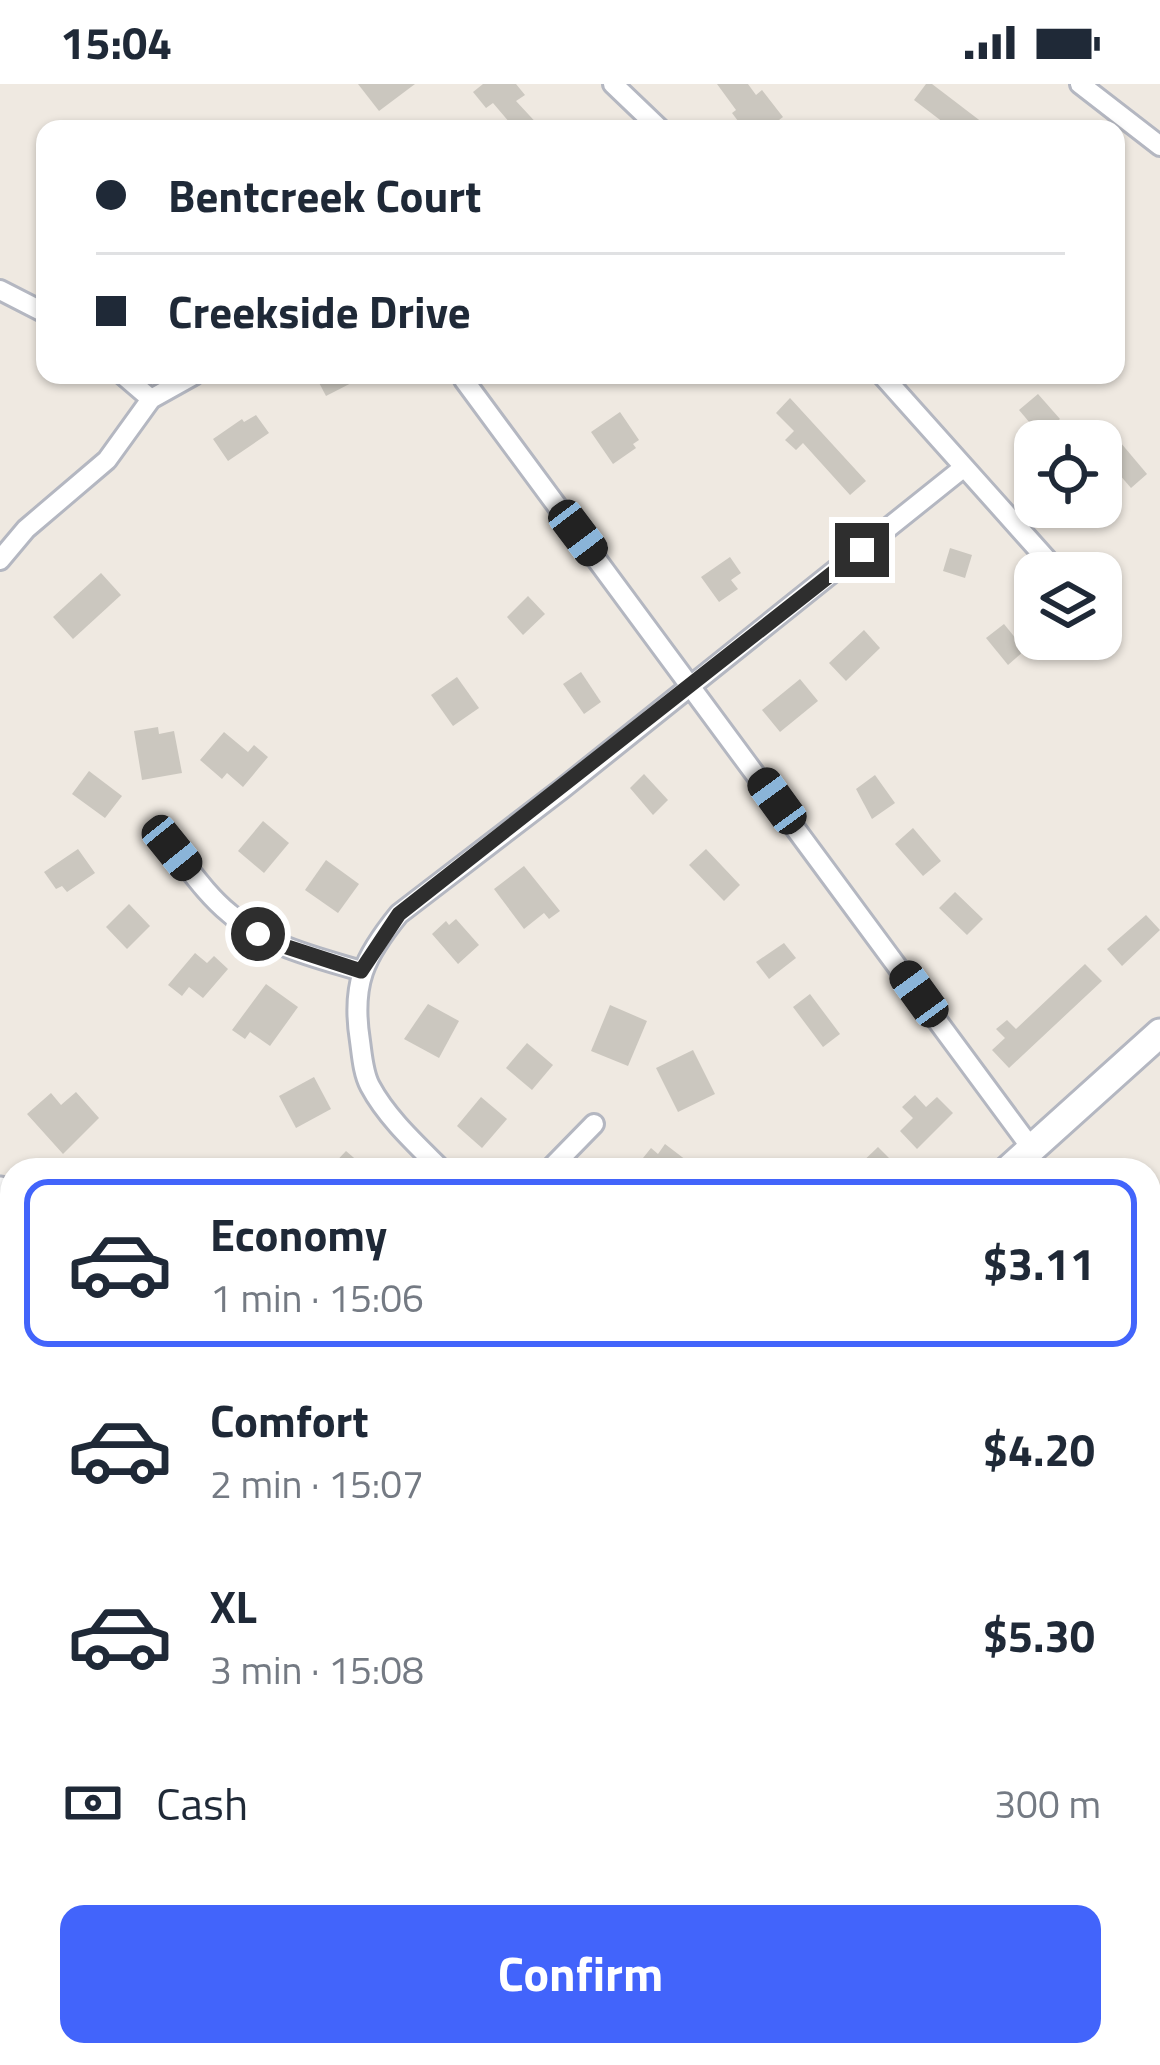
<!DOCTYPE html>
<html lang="en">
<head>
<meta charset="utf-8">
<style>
	body { margin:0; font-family:"Titillium Web",sans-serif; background:#f6f6f7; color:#1f2937; height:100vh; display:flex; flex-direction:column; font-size:45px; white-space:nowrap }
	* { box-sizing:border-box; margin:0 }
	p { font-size:39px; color:#747a83 }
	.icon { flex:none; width:66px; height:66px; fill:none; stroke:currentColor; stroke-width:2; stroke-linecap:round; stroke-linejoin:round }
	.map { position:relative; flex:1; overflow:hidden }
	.drawer { position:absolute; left:0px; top:1074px; width:1161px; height:909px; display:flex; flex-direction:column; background:#fff; border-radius:36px 36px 0 0; box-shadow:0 3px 9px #0004 }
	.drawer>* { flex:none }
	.hud { position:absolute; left:36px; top:36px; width:1089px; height:264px; border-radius:24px; box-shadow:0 3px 9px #0004; display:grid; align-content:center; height:264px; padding:0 60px; background:#fff }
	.tools { position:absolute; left:1014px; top:336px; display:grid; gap:24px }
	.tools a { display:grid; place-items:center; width:108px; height:108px; border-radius:24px; background:#fff; box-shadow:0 3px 9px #0004; font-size:60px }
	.end { position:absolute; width:54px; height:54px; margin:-27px; border:15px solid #2e2e2e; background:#fff; box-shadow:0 0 0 6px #fff }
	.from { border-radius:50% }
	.car { position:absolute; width:36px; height:72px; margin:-36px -18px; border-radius:15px; box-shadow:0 0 9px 3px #0007; background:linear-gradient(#222 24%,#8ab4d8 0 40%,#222 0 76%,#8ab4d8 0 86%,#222 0) }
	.hud b { display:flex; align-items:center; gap:42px; height:114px; font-size:45px }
	.hud b+b { border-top:3px solid #e0e1e3 }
	.hud i { width:30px; height:30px; background:#1f2937 }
	ul { padding:21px 0 0; list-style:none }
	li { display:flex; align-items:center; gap:36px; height:168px; margin:0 24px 18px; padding:0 36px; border:6px solid transparent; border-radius:24px }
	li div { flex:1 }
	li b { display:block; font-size:45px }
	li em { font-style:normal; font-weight:700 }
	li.current { border-color:#4264fb }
	li>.icon { width:108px; height:108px; stroke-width:1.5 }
	.pay { display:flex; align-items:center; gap:30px; height:132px; padding:0 60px; font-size:45px }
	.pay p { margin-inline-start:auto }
	.button { display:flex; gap:24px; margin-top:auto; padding:24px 60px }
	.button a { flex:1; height:138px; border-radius:24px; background:#4264fb; color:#fff; font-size:48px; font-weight:700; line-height:138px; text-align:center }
	.status { display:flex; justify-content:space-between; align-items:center; height:84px; padding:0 60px; background:#fff; direction:ltr }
	.status svg { height:33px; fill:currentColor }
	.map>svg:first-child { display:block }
</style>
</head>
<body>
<div class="status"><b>15:04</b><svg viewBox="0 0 49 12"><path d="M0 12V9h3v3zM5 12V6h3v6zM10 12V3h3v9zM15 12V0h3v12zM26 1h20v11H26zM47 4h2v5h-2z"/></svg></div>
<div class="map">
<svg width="1160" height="1981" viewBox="0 0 1160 1981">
	<rect width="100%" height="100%" fill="#efe9e1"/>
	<g fill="#cbc7bf">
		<polygon points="358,0 415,0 379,27"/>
		<polygon points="483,0 516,0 525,11 516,17 542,45 515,45 493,19 486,24 473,8"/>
		<polygon points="717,0 748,0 756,11 762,6 783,33 767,45 744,45 732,29 736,26"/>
		<polygon points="926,0 932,0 991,45 952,45 914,16"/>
		<polygon points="315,291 367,291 326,312"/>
		<polygon points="1038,310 1060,335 1041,352 1019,326"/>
		<polygon points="790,314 866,397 850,411 803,359 796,366 785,356 794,347 776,329"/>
		<polygon points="620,328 639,356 633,360 636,364 613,380 591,348"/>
		<polygon points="256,331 269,349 228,377 213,355 242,335 244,338"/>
		<polygon points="1115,352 1147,390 1131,404 1101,369"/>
		<polygon points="950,464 972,471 965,494 943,487"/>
		<polygon points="730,473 741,489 731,496 738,505 719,518 701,493"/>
		<polygon points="101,489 121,511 73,555 53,533"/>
		<polygon points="528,512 545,530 523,551 507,533"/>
		<polygon points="1004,540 1025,566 1008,581 986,554"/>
		<polygon points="864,546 880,564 846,597 829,579"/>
		<polygon points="581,588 601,618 584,630 563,600"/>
		<polygon points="457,593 479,624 453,642 431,611"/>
		<polygon points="800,595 818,617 780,648 762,626"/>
		<polygon points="158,643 159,650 174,647 182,689 142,696 134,647"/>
		<polygon points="224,648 248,668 254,661 268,673 243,703 227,689 222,695 200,676"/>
		<polygon points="89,687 122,712 105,734 72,710"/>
		<polygon points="644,690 668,716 653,731 630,704"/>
		<polygon points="875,691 895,719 872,735 856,705"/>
		<polygon points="263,737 289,759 264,789 238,767"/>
		<polygon points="913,744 941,777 923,792 895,760"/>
		<polygon points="78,765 95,789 67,808 62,802 56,805 44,788"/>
		<polygon points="706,765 740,801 724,817 689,781"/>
		<polygon points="326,776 359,800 338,829 305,806"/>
		<polygon points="524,782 560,827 549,835 544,829 524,845 494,805"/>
		<polygon points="955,808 983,835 967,851 939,824"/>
		<polygon points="129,820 150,842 127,865 106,843"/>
		<polygon points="1146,831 1160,846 1122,882 1107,865"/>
		<polygon points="456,835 479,861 458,880 432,850 446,837 449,841"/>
		<polygon points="784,859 796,874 769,895 756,878"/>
		<polygon points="195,869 207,879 214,872 228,885 203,914 189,903 182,912 168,901"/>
		<polygon points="1085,880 1102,897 1009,984 992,966 1005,954 996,945 1007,936 1016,945"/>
		<polygon points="266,900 298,923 270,962 250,948 245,955 232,946"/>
		<polygon points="810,910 840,950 823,963 793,923"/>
		<polygon points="428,920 459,937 439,974 404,955"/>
		<polygon points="610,921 647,937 628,982 591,967"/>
		<polygon points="527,959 553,981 532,1006 506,984"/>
		<polygon points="693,966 715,1010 678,1028 656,984"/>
		<polygon points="314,993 331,1025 296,1044 279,1012"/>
		<polygon points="76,1008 99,1034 63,1070 27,1030 51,1009 61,1021"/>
		<polygon points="915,1011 926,1023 937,1013 953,1029 917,1065 900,1047 913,1034 902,1023"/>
		<polygon points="481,1013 507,1035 482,1064 457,1042"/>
		<polygon points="665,1060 699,1086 647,1086 639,1079 651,1064 658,1070"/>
		<polygon points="878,1063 901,1086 854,1086"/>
		<polygon points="346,1067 368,1086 328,1086"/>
	</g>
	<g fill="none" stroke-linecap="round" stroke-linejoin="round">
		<defs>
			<polyline id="lane" points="287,1971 296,1981"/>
			<g id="street">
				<polyline points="613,0 660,45"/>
				<polyline points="1080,0 1160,62"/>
				<polyline points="0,206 45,229"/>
				<polyline points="123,291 151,315"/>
				<polyline points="882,291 1059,489"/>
				<polyline points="464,296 1032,1065"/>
				<polyline points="0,476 26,445 107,376 151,315 194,291"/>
				<polyline points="1101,535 1109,544"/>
				<path d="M 172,764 C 190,786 207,811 229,829 C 265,862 315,873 361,887"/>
				<path d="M 442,1086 C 417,1061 387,1034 370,1002 C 363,989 362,971 360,957 C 351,900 364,873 399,830 L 562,705 L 963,384"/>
				<polyline points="549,1086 594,1040"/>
				<polyline points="0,1707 12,1712"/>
				<polyline points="861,1971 884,1981"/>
				<polyline points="832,1981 839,1971"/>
			</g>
			<g id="secondary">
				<polyline points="1008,1086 1160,949"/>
				<polyline points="0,1107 12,1121"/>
				<polyline points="1149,1875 1160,1875"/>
				<polyline points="123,1981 129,1971"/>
			</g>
		</defs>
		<use href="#lane" stroke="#b4b7c1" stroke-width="15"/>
		<use href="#street" stroke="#b4b7c1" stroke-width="24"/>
		<use href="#secondary" stroke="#b4b7c1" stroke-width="33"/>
		<use href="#lane" stroke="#fff" stroke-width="9"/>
		<use href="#street" stroke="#fff" stroke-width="18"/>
		<use href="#secondary" stroke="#fff" stroke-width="27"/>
	</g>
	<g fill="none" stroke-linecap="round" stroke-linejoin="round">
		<polyline stroke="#2e2e2e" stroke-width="15" points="258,850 284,862 361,887 399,830 862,466"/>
	</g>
</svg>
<div class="tools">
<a><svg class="icon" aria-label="locate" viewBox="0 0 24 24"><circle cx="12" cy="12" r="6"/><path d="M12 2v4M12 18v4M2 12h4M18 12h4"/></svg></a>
<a><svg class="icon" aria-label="layers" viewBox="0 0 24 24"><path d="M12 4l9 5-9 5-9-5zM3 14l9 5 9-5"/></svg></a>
</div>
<i class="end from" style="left:258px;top:850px"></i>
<i class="end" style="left:862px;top:466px"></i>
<i class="car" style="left:578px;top:449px;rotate:143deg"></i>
<i class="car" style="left:777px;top:717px;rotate:324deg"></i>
<i class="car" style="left:172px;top:764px;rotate:141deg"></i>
<i class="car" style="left:919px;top:910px;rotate:324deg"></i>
<div class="hud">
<b><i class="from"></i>Bentcreek Court</b>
<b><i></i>Creekside Drive</b>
</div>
<section class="drawer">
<ul>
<li class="current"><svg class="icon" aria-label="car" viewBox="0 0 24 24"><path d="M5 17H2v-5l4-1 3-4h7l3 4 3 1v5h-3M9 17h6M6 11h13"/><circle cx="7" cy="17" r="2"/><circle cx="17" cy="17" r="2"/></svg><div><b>Economy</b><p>1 min · 15:06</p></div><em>$3.11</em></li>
<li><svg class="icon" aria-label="car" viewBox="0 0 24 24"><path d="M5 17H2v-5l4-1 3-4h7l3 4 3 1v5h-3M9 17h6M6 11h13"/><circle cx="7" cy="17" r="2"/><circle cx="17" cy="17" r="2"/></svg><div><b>Comfort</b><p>2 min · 15:07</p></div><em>$4.20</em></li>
<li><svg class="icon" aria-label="car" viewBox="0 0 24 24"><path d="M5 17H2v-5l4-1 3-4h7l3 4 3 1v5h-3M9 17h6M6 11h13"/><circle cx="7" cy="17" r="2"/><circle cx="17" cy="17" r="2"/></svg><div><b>XL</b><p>3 min · 15:08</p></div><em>$5.30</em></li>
</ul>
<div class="pay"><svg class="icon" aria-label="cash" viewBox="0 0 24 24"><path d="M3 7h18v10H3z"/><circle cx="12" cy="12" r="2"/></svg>Cash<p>300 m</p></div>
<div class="button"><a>Confirm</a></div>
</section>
</div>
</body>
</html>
